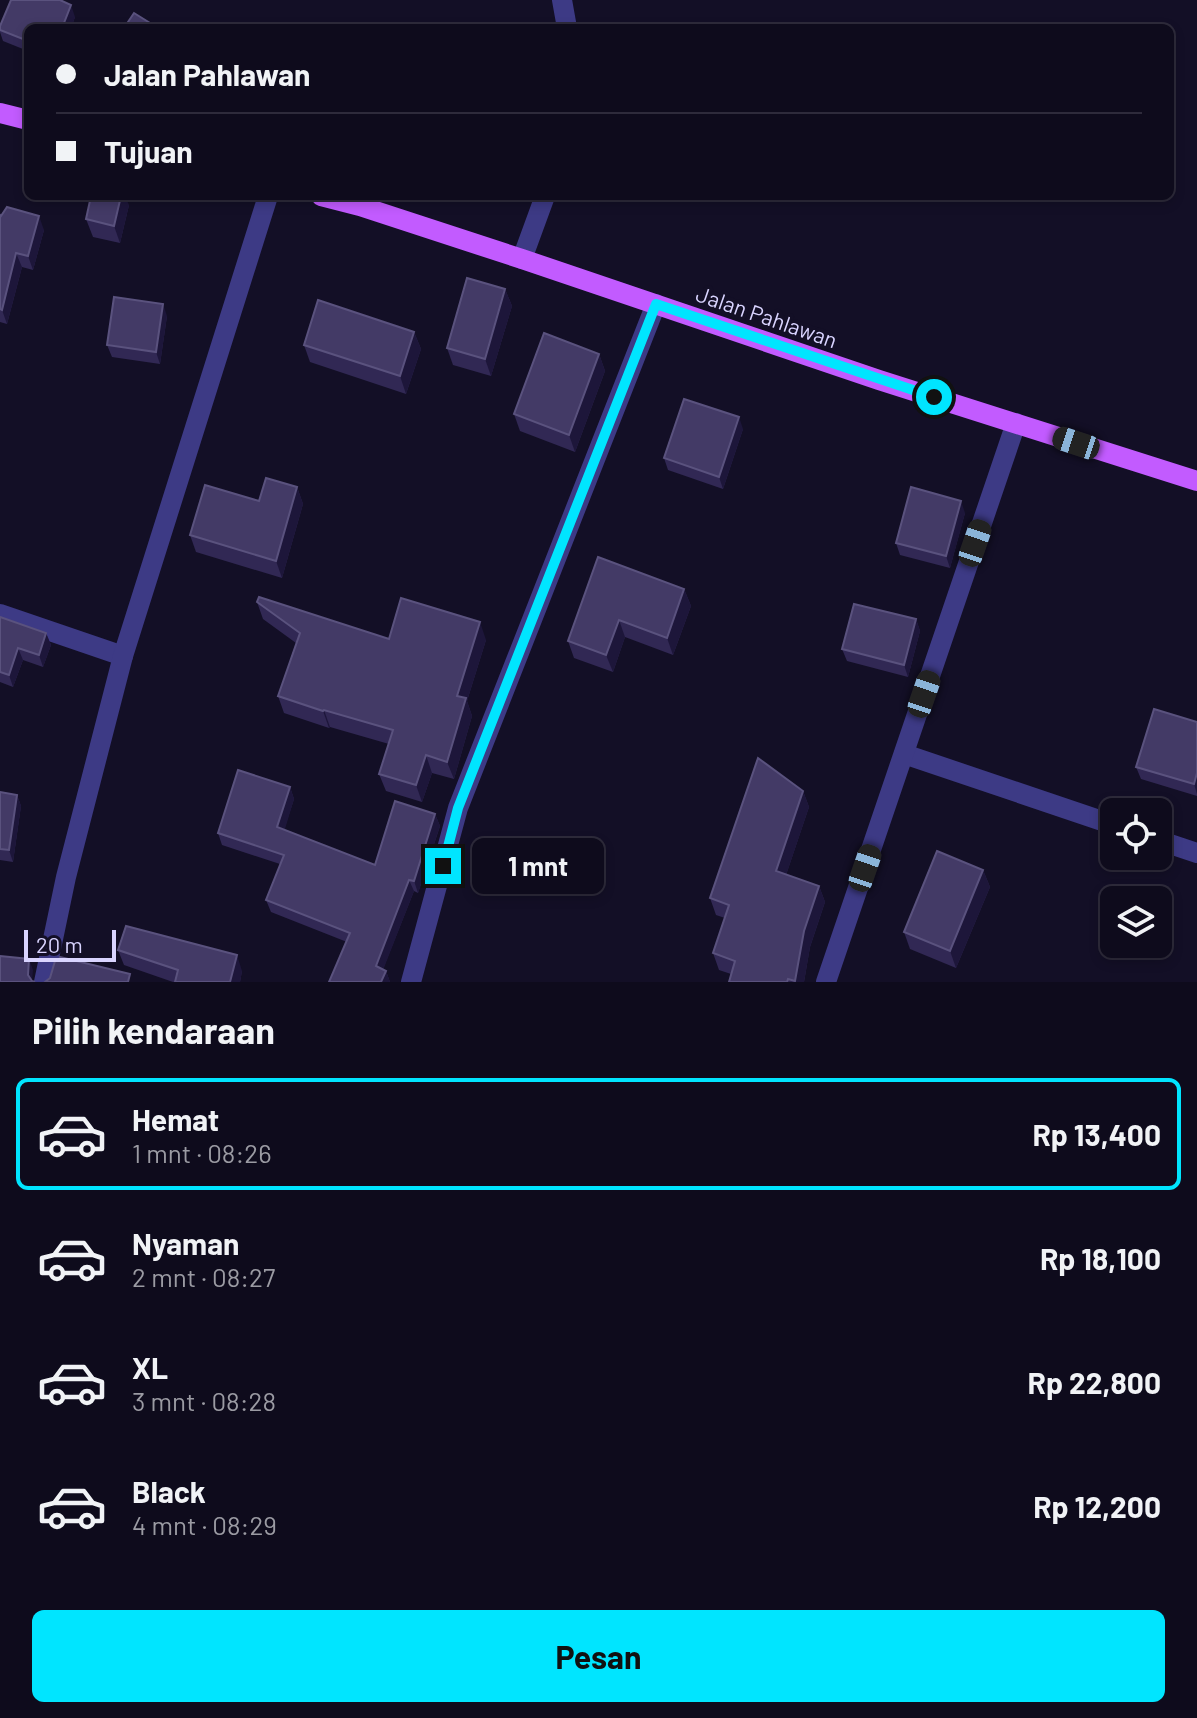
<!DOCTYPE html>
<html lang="id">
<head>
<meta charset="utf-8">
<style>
	body { margin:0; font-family:Barlow,sans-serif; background:#1c1929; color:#f1f3f6; height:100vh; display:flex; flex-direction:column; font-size:30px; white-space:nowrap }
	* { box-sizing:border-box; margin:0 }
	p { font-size:26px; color:#9b9ba3 }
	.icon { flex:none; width:44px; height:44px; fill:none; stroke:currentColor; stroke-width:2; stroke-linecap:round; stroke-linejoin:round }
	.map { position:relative; height:982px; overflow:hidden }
	.details { display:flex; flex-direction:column; background:#0e0b1c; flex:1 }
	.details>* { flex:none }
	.banner { position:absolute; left:24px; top:24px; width:1150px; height:176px; border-radius:12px; box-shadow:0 4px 12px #0003,0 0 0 2px #2e2b3b; display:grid; align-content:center; height:176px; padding:0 32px; background:#0e0b1c }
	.tools { position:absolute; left:1100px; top:798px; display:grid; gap:16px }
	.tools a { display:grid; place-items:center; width:72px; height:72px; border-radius:12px; background:#0e0b1c; box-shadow:0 4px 12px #0003,0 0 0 2px #2e2b3b; font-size:40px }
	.scale { position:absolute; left:24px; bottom:20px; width:92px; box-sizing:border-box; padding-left:8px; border:4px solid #d9d4ff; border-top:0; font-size:22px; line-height:28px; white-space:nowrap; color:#d9d4ff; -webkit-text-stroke:6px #130f26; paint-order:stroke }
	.end { position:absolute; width:36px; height:36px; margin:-18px; border:10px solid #00e5ff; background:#111; box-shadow:0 0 0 4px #111 }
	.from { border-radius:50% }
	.bubble { position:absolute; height:56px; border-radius:12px; background:#0e0b1c; box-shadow:0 4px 12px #0003,0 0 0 2px #2e2b3b; font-size:26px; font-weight:700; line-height:56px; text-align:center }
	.car { position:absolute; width:24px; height:48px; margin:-24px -12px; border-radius:10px; box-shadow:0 0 6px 2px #0007; background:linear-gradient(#222 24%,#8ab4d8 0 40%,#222 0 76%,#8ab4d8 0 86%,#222 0) }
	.banner b { display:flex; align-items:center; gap:28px; height:76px; font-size:30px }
	.banner b+b { border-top:2px solid #2e2b3b }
	.banner i { width:20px; height:20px; background:#f1f3f6 }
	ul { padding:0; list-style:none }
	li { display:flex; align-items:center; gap:24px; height:112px; margin:0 16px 12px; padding:0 16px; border:4px solid transparent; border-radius:12px }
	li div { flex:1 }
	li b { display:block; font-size:30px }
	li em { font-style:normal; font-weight:700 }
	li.on { border-color:#00e5ff }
	li>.icon { width:72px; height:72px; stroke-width:1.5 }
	h2 { padding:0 32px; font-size:36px; line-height:96px }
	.primary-button { display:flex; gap:16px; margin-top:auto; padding:16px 32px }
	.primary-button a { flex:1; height:92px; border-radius:12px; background:#00e5ff; color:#111; font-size:32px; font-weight:700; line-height:92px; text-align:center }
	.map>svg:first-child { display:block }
</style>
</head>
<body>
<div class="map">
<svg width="1197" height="982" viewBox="0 0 1197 982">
	<rect width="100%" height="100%" fill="#130f26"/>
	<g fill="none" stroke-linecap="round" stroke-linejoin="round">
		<g stroke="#3d3a85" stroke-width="20">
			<polyline points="562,0 567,28"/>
			<polyline points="522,259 545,196"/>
			<polyline points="0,614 123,656"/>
			<polyline points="904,754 1114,825"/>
			<polyline points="1158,840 1197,853"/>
			<polyline points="44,982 66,877 123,656 268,196"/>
			<polyline points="411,982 458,808 656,304"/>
			<polyline points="826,982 1016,423"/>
		</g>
		<g stroke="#c25bff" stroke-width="20">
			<polyline points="0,113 28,120"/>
			<polyline points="321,196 360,206 522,259 879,380 1197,481"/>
		</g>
	</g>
	<g fill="#312854">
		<polygon points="75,17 71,28 28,28 28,51 3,41 0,32 0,26"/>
		<polygon points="129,205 120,243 93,237 86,219"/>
		<polygon points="0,215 44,230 33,270 22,267 7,324 0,322"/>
		<polygon points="505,289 512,306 491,376 453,365 447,348"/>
		<polygon points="167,316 160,364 112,357 107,345"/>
		<polygon points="414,332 421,349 406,394 310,362 304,345"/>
		<polygon points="599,354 605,371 575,452 520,431 514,414"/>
		<polygon points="743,429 723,489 668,470 664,458"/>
		<polygon points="297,487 303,504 282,578 196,552 190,535 259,501"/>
		<polygon points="965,513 950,568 900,555 896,543"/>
		<polygon points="684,589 691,606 673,655 625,637 613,672 574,658 568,641"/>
		<polygon points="257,602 389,639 486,640 467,701 472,716 454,779 432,773 422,802 386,791 379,774 389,744 330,727 329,728 284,713 278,696 296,643 263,619"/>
		<polygon points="0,617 46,633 51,645 43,667 23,660 13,687 0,682"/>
		<polygon points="916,619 920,631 908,677 847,661 842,649"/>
		<polygon points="1197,722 1197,796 1141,779 1136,767"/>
		<polygon points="290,787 294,799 284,830 375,865 435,814 440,826 418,893 414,891 383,969 386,971 390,982 329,982 347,942 271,912 266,900 280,864 222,845 218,833"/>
		<polygon points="803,791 809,807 786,875 819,886 825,902 810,947 804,982 729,982 731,974 719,970 713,953 725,918 716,915 710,898"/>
		<polygon points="0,792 17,795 21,806 13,862 0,860"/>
		<polygon points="983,870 990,887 956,968 910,949 904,932"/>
		<polygon points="118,950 242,971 240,982 173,982 124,965"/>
	</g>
	<g fill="#1d163a">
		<polygon points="71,5 75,17 71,28 62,28"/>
		<polygon points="121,196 125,196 129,205 120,243 114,226"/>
		<polygon points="39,216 44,230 33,270 28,256"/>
		<polygon points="16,253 22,267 7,324 2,310"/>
		<polygon points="505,289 512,306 491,376 485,359"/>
		<polygon points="163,304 167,316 160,364 156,352"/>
		<polygon points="414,332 421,349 406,394 400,376"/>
		<polygon points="599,354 605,371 575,452 569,435"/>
		<polygon points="739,417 743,429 723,489 719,477"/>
		<polygon points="297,487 303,504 282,578 276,561"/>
		<polygon points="961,501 965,513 950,568 946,556"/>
		<polygon points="684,589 691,606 673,655 667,638"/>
		<polygon points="916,619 920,631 908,677 904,665"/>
		<polygon points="619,620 625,637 613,672 606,655"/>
		<polygon points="480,622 486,640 467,701 472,716 454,779 447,762 457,696"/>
		<polygon points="46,633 51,645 43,667 39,655"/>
		<polygon points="18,648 23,660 13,687 9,675"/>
		<polygon points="324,710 330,727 329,728 323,711"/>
		<polygon points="426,755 432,773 422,802 416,785"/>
		<polygon points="1197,773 1197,794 1194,784"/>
		<polygon points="290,787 294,799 282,839 277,827"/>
		<polygon points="803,791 809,807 782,887 776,871"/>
		<polygon points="17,795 21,806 13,862 9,850"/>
		<polygon points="435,814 440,826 418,893 414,881"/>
		<polygon points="983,870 990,887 956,968 950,951"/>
		<polygon points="409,880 414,891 380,978 376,966"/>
		<polygon points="819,886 825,902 810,947 804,982 795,982 804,931"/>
		<polygon points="237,955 242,971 240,982 230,982"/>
		<polygon points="29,959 33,970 32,982 28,975"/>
		<polygon points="386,971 390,982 381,982"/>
	</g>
	<g fill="#433a66" stroke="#5a527e" stroke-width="2">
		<polygon points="11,0 60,0 71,5 62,28 28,28 28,41 0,30 0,26"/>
		<polygon points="134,13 158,28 124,28"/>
		<polygon points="91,196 121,196 114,226 86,219"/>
		<polygon points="7,207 39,216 28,256 16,253 2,310 0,309 0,215 1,216"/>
		<polygon points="467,278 505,289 485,359 447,348"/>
		<polygon points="114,297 163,304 156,352 107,345"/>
		<polygon points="318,300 414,332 400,376 304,345"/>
		<polygon points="544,333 599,354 569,435 514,414"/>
		<polygon points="684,399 739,417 719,477 664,458"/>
		<polygon points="266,478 297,487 276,561 190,535 205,485 259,501"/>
		<polygon points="911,487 961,501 946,556 896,543"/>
		<polygon points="598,557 684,589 667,638 619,620 606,655 568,641"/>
		<polygon points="259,597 389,639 401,598 480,622 457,696 466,698 447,762 426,755 416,785 379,774 393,730 324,710 323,711 278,696 300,633 257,602"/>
		<polygon points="854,604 916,619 904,665 842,649"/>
		<polygon points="0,617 46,633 39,655 18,648 9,675 0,672"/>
		<polygon points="1154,709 1197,722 1197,773 1194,784 1136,767"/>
		<polygon points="758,758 803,791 776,871 819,886 804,931 795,981 788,979 787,982 729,982 735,961 713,953 729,905 710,898"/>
		<polygon points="238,770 290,787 277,827 375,865 395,801 435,814 414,881 409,880 376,966 386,971 381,982 329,982 350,933 266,900 284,855 218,833"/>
		<polygon points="0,792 17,795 9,850 0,849"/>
		<polygon points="937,851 983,870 950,951 904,932"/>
		<polygon points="126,926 237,955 230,982 175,982 178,970 118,950"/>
		<polygon points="0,956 29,959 28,975 32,981 35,982 0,982"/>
		<polygon points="60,957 130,974 128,982 45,982 50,978 55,961 59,961"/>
	</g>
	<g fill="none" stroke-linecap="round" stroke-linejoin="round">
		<polyline stroke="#00e5ff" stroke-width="10" points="443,866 458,808 656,304 934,397"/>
	</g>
	<g text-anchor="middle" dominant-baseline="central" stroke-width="8" stroke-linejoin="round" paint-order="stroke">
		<g font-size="22" fill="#d9d4ff" stroke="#130f26">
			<text transform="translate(767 316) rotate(19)">Jalan Pahlawan</text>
		</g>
	</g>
</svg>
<div class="tools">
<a><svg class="icon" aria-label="locate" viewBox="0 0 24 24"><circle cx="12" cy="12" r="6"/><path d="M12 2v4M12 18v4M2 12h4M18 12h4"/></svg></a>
<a><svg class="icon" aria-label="layers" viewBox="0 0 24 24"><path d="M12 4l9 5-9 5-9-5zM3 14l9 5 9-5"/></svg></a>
</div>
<div class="scale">20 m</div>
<i class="end from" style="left:934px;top:397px"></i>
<i class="end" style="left:443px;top:866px"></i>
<div class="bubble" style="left:472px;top:838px;width:132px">1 mnt</div>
<i class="car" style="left:1076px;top:443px;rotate:288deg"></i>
<i class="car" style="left:975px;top:543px;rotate:19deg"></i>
<i class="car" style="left:924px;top:694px;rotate:19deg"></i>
<i class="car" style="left:865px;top:868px;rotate:19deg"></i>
<div class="banner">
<b><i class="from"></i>Jalan Pahlawan</b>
<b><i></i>Tujuan</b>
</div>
</div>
<section class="details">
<h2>Pilih kendaraan</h2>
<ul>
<li class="on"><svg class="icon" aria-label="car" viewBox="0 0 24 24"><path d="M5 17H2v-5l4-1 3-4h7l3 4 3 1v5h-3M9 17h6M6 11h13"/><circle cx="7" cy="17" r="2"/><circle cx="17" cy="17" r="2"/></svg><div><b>Hemat</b><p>1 mnt · 08:26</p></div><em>Rp 13,400</em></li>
<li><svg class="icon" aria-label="car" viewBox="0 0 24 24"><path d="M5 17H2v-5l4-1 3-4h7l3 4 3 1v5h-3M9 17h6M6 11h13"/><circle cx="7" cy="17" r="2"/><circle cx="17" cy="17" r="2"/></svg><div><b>Nyaman</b><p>2 mnt · 08:27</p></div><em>Rp 18,100</em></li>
<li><svg class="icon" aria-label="car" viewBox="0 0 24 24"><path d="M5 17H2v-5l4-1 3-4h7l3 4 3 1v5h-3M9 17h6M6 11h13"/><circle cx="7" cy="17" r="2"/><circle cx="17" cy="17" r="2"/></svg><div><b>XL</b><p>3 mnt · 08:28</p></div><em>Rp 22,800</em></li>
<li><svg class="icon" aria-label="car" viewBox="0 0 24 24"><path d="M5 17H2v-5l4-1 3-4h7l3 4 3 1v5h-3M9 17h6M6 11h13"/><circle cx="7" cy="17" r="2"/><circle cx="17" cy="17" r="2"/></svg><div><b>Black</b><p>4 mnt · 08:29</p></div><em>Rp 12,200</em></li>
</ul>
<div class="primary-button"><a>Pesan</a></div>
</section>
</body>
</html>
